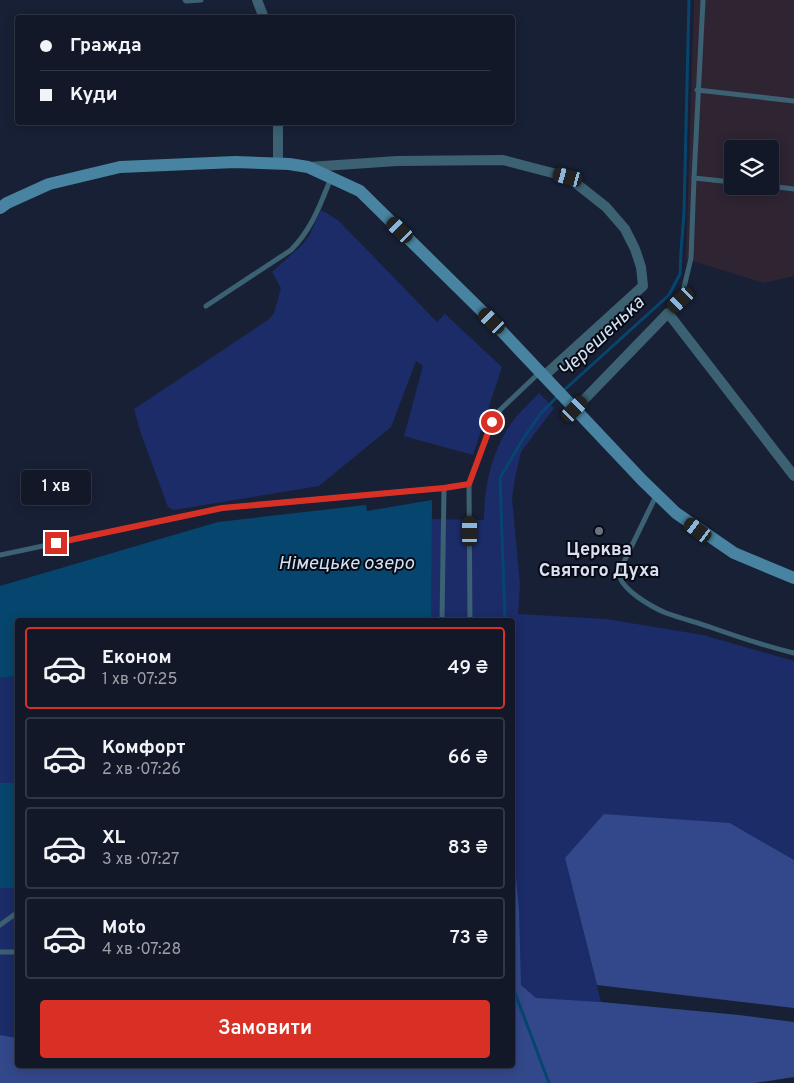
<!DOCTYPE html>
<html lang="uk">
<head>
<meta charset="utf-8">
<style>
	body { margin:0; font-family:Overpass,sans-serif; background:#1f2534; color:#f1f3f6; height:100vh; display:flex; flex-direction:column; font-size:19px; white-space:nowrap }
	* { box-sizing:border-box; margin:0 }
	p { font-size:16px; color:#9ca0a8 }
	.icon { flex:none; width:28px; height:28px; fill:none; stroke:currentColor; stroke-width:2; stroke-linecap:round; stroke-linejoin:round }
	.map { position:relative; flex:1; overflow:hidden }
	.details { position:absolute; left:15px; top:618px; width:500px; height:450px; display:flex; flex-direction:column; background:#121828; border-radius:5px; box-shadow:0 2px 12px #0003,0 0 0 1px #313745 }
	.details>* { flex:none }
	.guide { position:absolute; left:15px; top:15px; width:500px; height:110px; border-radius:5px; box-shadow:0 2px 12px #0003,0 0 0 1px #313745; display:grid; align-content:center; height:110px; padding:0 25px; background:#121828 }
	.controls { position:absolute; left:724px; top:140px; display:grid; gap:10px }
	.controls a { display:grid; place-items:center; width:55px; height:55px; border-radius:5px; background:#121828; box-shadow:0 2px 12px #0003,0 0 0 1px #313745; font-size:25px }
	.end { position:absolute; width:22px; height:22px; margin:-11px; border:6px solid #d93025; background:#fff; box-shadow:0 0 0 2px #fff }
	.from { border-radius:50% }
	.bubble { position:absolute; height:35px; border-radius:5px; background:#121828; box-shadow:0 2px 12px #0003,0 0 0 1px #313745; font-size:16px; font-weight:600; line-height:35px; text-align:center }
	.car { position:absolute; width:15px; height:30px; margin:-15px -8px; border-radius:6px; box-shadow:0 0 4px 1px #0007; background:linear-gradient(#222 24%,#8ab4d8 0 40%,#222 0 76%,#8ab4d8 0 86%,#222 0) }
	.guide b { display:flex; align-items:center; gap:18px; height:48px; font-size:19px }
	.guide b+b { border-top:1px solid #313745 }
	.guide i { width:12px; height:12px; background:#f1f3f6 }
	ul { padding:9px 0 0; list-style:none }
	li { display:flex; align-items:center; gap:15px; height:82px; margin:0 10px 8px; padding:0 15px; border:2px solid #313745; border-radius:5px }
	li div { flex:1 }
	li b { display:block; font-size:19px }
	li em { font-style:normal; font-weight:600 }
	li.active { border-color:#d93025 }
	li>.icon { width:45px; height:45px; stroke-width:1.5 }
	.primary-button { display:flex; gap:10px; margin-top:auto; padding:10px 25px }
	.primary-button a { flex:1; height:58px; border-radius:5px; background:#d93025; color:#fff; font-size:20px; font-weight:600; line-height:58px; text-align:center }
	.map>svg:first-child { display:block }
</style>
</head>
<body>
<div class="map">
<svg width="794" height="1083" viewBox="0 0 794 1083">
	<rect width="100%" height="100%" fill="#182036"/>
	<path fill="#2e2432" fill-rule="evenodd" d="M 694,0 L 794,0 L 794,276 L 764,283 L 686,259 ZM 732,149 L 770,149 L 770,186 L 732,186 Z"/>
	<g fill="#1b2c68">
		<polygon points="321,210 338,220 437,322 445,314 502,367 473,455 404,436 423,366 416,361 391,427 319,486 174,510 168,507 141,434 134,409 268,320 274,313 281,288 272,272 302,245 309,236"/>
		<path d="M 539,393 L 554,408 L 521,452 L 515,478 L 512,498 L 520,584 L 518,614 L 606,619 L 703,635 L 794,661 L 794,860 L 730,823 L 565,858 L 601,1002 L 536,999 L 521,985 L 512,845 L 512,620 L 431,620 L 431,519 L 484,520 C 484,488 491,455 508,428 C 516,415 529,404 539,393 Z"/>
		<polygon points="17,676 17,783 0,783 0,678"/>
		<polygon points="0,888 17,888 17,1038 0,1035"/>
	</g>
	<g fill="#33488a">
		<polygon points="604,814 730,823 794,860 794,1008 597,985 565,858"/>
		<polygon points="513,845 519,910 521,985 536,998 601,1002 739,1015 794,1022 794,1077 755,1083 0,1083 0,1035 17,1038 18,1065 512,1065"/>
	</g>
	<g fill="#06466e">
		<polygon points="432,500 431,620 18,620 17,676 0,678 0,586 218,522 366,505 367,511"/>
		<rect x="0" y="783" width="17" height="105"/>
	</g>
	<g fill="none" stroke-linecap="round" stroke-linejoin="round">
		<g stroke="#06466e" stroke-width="3">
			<polyline points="562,392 669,295 680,274 681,251 684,213 689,0"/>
			<polyline points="505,620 500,478 523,439 541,413 558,396"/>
			<polyline points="512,985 549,1083"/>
		</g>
		<g stroke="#3c6172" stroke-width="5">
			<polyline points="185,0 186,1 201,0"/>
			<polyline points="703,0 694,178 732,182"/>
			<polyline points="697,90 794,101"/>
			<polyline points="770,186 794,189"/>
			<path d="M 206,306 L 291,250 C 312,229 320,205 331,178"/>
			<polyline points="668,313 681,300 691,258 694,178"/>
			<polyline points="469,484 492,422 500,410 539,373"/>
			<path d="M 656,496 L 619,572 C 619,589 652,607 666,613 C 680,618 695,622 710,627 C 738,637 765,646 794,653"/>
			<polyline points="0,555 222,508 444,488 469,484 470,620"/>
			<polyline points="442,620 444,488"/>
			<polyline points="0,925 18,912"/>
			<polyline points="0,952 18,952"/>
		</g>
		<g stroke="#3c6172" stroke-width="10">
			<polyline points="257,0 264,18"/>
			<polyline points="278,164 278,122"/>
			<polyline points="309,167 397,161 503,160 568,177 606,207 625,229 635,249 641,267 643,286 544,376"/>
			<polyline points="575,409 668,313 794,476"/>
		</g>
		<polyline stroke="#4884a1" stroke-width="12" points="0,208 7,203 49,184 120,167 235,162 289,164 308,167 360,191 492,321 642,480 676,513 734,553 794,578"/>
	</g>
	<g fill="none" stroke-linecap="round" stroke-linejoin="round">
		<polyline stroke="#d93025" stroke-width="6" points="56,543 222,508 444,488 469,484 492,422"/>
	</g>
	<circle fill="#6b7280" stroke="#070a14" stroke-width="2" cx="599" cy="531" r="5"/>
	<g text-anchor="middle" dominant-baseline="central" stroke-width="4" stroke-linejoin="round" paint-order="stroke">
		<g font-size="18" font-weight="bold" fill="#dae0ef" stroke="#070a14">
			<text x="599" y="550">Церква<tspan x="599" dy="21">Святого Духа</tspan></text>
		</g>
		<g font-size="19" font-style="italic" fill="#d1e2f2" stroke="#070a14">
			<text transform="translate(602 337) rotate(-43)">Черешенька</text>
			<text x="346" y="564">Німецьке озеро</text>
		</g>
	</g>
</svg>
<div class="controls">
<a><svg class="icon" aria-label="layers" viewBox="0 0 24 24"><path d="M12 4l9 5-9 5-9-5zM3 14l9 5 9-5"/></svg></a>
</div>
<i class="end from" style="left:492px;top:422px"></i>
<i class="end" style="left:56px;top:543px"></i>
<div class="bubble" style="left:21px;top:470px;width:70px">1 хв</div>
<i class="car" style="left:568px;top:177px;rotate:285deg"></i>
<i class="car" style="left:400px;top:230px;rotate:314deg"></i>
<i class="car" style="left:681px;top:300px;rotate:227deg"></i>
<i class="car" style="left:492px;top:321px;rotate:314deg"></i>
<i class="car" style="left:575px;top:409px;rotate:44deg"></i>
<i class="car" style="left:698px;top:530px;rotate:307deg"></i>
<i class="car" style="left:470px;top:531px;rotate:0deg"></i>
<div class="guide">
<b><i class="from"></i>Гражда</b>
<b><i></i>Куди</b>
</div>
<section class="details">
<ul>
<li class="active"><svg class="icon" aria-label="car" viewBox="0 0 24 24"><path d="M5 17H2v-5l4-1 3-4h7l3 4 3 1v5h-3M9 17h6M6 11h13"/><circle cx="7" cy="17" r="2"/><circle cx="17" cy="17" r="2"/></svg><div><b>Економ</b><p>1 хв · 07:25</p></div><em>49 ₴</em></li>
<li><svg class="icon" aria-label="car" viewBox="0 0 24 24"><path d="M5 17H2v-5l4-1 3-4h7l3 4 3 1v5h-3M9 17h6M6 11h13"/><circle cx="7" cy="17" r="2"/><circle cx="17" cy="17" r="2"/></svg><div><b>Комфорт</b><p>2 хв · 07:26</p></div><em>66 ₴</em></li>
<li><svg class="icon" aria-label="car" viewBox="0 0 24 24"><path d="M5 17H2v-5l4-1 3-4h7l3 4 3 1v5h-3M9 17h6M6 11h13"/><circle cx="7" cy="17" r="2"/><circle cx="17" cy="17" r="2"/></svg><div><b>XL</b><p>3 хв · 07:27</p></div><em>83 ₴</em></li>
<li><svg class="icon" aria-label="car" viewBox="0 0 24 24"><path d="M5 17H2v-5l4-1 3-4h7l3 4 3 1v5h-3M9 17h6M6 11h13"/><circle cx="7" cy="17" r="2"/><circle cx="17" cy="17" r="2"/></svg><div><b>Moto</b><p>4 хв · 07:28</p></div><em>73 ₴</em></li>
</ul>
<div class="primary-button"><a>Замовити</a></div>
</section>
</div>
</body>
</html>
